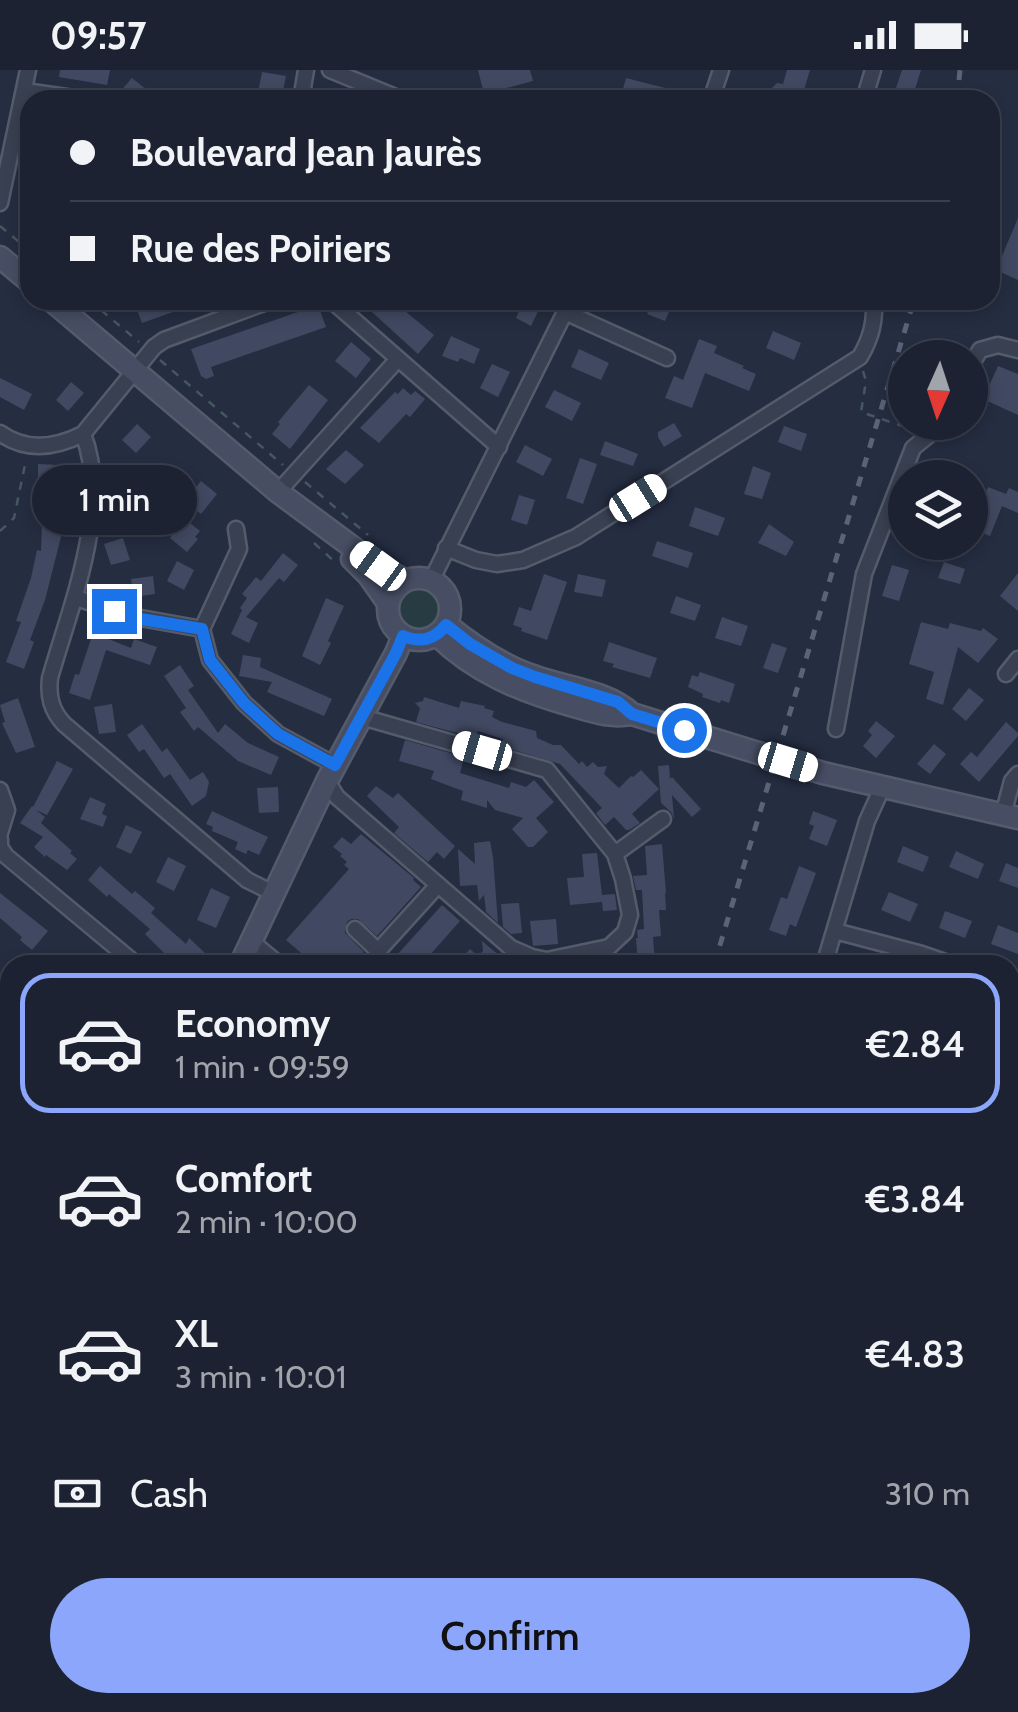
<!DOCTYPE html>
<html lang="en">
<head>
<meta charset="utf-8">
<style>
	body { margin:0; font-family:Cabin,sans-serif; background:#292f3d; color:#f1f3f6; height:100vh; display:flex; flex-direction:column; font-size:38px; white-space:nowrap }
	* { box-sizing:border-box; margin:0 }
	p { font-size:32px; color:#a0a4ab }
	.icon { flex:none; width:55px; height:55px; fill:none; stroke:currentColor; stroke-width:2; stroke-linecap:round; stroke-linejoin:round }
	.map { position:relative; flex:1; overflow:hidden }
	.drawer { position:absolute; left:0px; top:885px; width:1020px; height:758px; display:flex; flex-direction:column; background:#1c2231; border-radius:30px 30px 0 0; box-shadow:0 5px 15px #0003,0 0 0 2px #3a3f4d }
	.drawer>* { flex:none }
	.top-card { position:absolute; left:20px; top:20px; width:980px; height:220px; border-radius:30px; box-shadow:0 5px 15px #0003,0 0 0 2px #3a3f4d; display:grid; align-content:center; height:220px; padding:0 50px; background:#1c2231 }
	.needle { width:65px; rotate:183deg }
	.tools { position:absolute; left:888px; top:270px; display:grid; gap:20px }
	.tools a { display:grid; place-items:center; width:100px; height:100px; border-radius:50%; background:#1c2231; box-shadow:0 5px 15px #0003,0 0 0 2px #3a3f4d; font-size:50px }
	.end { position:absolute; width:45px; height:45px; margin:-22px; border:12px solid #1a73e8; background:#fff; box-shadow:0 0 0 5px #fff }
	.from { border-radius:50% }
	.bubble { position:absolute; height:70px; border-radius:35px; background:#1c2231; box-shadow:0 5px 15px #0003,0 0 0 2px #3a3f4d; font-size:32px; font-weight:600; line-height:70px; text-align:center }
	.car { position:absolute; width:30px; height:60px; margin:-30px -15px; border-radius:12px; box-shadow:0 0 8px 2px #0007; background:linear-gradient(#fff 24%,#345 0 40%,#fff 0 76%,#345 0 86%,#fff 0) }
	.top-card b { display:flex; align-items:center; gap:35px; height:95px; font-size:38px }
	.top-card b+b { border-top:2px solid #3a3f4d }
	.top-card i { width:25px; height:25px; background:#f1f3f6 }
	ul { padding:18px 0 0; list-style:none }
	li { display:flex; align-items:center; gap:30px; height:140px; margin:0 20px 15px; padding:0 30px; border:5px solid transparent; border-radius:30px }
	li div { flex:1 }
	li b { display:block; font-size:38px }
	li em { font-style:normal; font-weight:600 }
	li.current { border-color:#8ca6fb }
	li>.icon { width:90px; height:90px; stroke-width:1.5 }
	.pay { display:flex; align-items:center; gap:25px; height:110px; padding:0 50px; font-size:38px }
	.pay p { margin-inline-start:auto }
	.action { display:flex; gap:20px; margin-top:auto; padding:20px 50px }
	.action a { flex:1; height:115px; border-radius:60px; background:#8ca6fb; color:#111; font-size:40px; font-weight:600; line-height:115px; text-align:center }
	.status { display:flex; justify-content:space-between; align-items:center; height:70px; padding:0 50px; background:#1c2231; direction:ltr }
	.status svg { height:28px; fill:currentColor }
	.map>svg:first-child { display:block }
</style>
</head>
<body>
<div class="status"><b>09:57</b><svg viewBox="0 0 49 12"><path d="M0 12V9h3v3zM5 12V6h3v6zM10 12V3h3v9zM15 12V0h3v12zM26 1h20v11H26zM47 4h2v5h-2z"/></svg></div>
<div class="map">
<svg width="1018" height="1642" viewBox="0 0 1018 1642">
	<rect width="100%" height="100%" fill="#252d41"/>
	<circle fill="#273b42" cx="419" cy="538" r="21"/>
	<g fill="#414962">
		<polygon points="60,0 110,0 107,15 59,7"/>
		<polygon points="478,0 530,0 533,11 484,24"/>
		<polygon points="787,0 810,0 801,30 771,30 773,24 771,19 777,13 783,14"/>
		<polygon points="902,0 921,0 913,26 895,21"/>
		<polygon points="262,2 286,6 281,30 257,28"/>
		<polygon points="132,8 142,16 158,30 113,30"/>
		<polygon points="626,8 669,19 666,30 620,30"/>
		<polygon points="1018,148 1018,210 996,200"/>
		<polygon points="133,230 201,230 201,232 142,253"/>
		<polygon points="382,230 415,230 405,241 434,265 418,284 372,242"/>
		<polygon points="524,230 535,230 542,233 531,256 516,248"/>
		<polygon points="653,230 674,230 665,251 647,244"/>
		<polygon points="318,235 326,257 211,297 214,306 206,309 201,306 191,279"/>
		<polygon points="773,261 801,273 794,290 766,278"/>
		<polygon points="451,266 480,279 474,294 460,288 458,292 442,286"/>
		<polygon points="699,269 717,276 714,283 744,296 742,298 756,304 749,321 705,303 692,338 665,328 674,306 683,310"/>
		<polygon points="351,272 371,289 356,308 335,291"/>
		<polygon points="579,279 609,293 601,310 571,297"/>
		<polygon points="492,294 510,302 498,327 480,318"/>
		<polygon points="998,296 1018,304 1018,345 983,329"/>
		<polygon points="0,308 32,324 24,340 0,327"/>
		<polygon points="71,312 84,323 68,341 56,330"/>
		<polygon points="309,315 328,330 290,379 272,364 280,354 278,352"/>
		<polygon points="403,318 411,325 415,321 425,329 410,347 406,344 379,373 360,358 395,322 398,324"/>
		<polygon points="554,320 581,333 572,351 545,337"/>
		<polygon points="674,353 682,366 664,377 658,367 658,362"/>
		<polygon points="137,354 151,367 136,383 122,370"/>
		<polygon points="784,356 807,364 801,381 778,372"/>
		<polygon points="605,371 638,384 633,396 600,385"/>
		<polygon points="525,375 552,389 543,406 516,392"/>
		<polygon points="346,380 364,395 345,414 326,399"/>
		<polygon points="580,388 597,394 583,434 566,428"/>
		<polygon points="119,393 137,399 130,419 112,414"/>
		<polygon points="38,394 58,395 57,438 66,438 65,453 62,452 62,463 45,530 30,570 34,572 24,599 6,592 21,552 16,551 31,508 37,480 41,481 43,423 38,423"/>
		<polygon points="753,396 771,403 762,429 744,424"/>
		<polygon points="201,411 217,424 201,444 185,431"/>
		<polygon points="988,417 1006,424 1009,418 1018,422 1018,443 1002,436 990,466 973,459"/>
		<polygon points="519,425 535,430 527,455 511,450"/>
		<polygon points="118,429 136,436 130,456 111,451"/>
		<polygon points="695,437 725,448 718,466 689,456"/>
		<polygon points="185,449 200,461 195,467 198,469 187,482 170,468"/>
		<polygon points="769,454 794,472 786,486 758,473"/>
		<polygon points="123,468 130,490 111,495 104,474"/>
		<polygon points="657,471 693,483 688,498 652,486"/>
		<polygon points="283,483 298,495 284,512 279,508 246,547 258,553 249,573 231,564 242,540 240,538 247,528 242,524 256,507 261,511"/>
		<polygon points="177,491 194,500 184,520 167,511"/>
		<polygon points="944,492 965,499 960,514 938,508"/>
		<polygon points="892,495 909,500 899,531 882,526"/>
		<polygon points="1018,503 1018,541 1000,526"/>
		<polygon points="544,504 567,512 547,570 521,561 522,558 513,555 519,537 531,541"/>
		<polygon points="578,504 606,510 602,527 574,522"/>
		<polygon points="153,506 155,524 134,527 131,509"/>
		<polygon points="676,526 701,535 695,551 670,543"/>
		<polygon points="326,528 344,536 328,571 331,573 320,595 302,586"/>
		<polygon points="722,547 748,556 741,576 715,568"/>
		<polygon points="921,552 948,559 950,553 981,561 983,558 998,569 978,593 958,577 943,635 926,629 934,602 909,594"/>
		<polygon points="93,563 131,578 134,569 157,577 150,595 106,580 90,630 69,623 75,604 79,605"/>
		<polygon points="609,572 657,588 650,608 612,597 614,594 603,591"/>
		<polygon points="772,573 787,578 778,603 763,598"/>
		<polygon points="243,585 261,588 260,597 332,629 324,646 267,622 272,612 239,606"/>
		<polygon points="180,595 194,616 188,620 218,663 225,654 248,673 279,687 271,705 238,691 198,657 194,661 180,642 186,638 164,606"/>
		<polygon points="700,602 735,614 729,633 721,630 720,633 702,627 703,624 688,617 692,605 698,607"/>
		<polygon points="969,618 984,630 966,651 952,639"/>
		<polygon points="424,627 459,638 461,631 485,636 484,638 494,641 492,647 502,652 536,661 537,668 553,675 561,675 579,694 582,691 587,697 593,692 598,697 607,696 604,704 619,718 631,706 633,707 641,700 659,719 632,744 640,753 629,760 626,760 614,747 605,755 596,743 602,738 560,694 501,676 503,669 478,661 476,668 416,652 420,638 415,633 423,631"/>
		<polygon points="18,628 35,677 16,683 2,653 5,652 0,635"/>
		<polygon points="112,634 116,662 99,664 94,637"/>
		<polygon points="876,651 895,666 876,688 863,676 872,665 868,661"/>
		<polygon points="1006,652 1018,663 1018,666 979,712 960,694 971,682 977,687"/>
		<polygon points="142,654 162,682 167,678 190,710 203,702 209,712 206,726 192,736 170,704 164,708 144,679 139,682 127,665"/>
		<polygon points="405,670 464,687 460,703 509,718 511,712 526,717 534,710 554,732 536,748 548,762 533,777 528,777 512,759 523,748 495,740 487,730 487,738 461,730 463,721 431,709 434,701 399,691"/>
		<polygon points="934,674 946,684 930,704 917,694"/>
		<polygon points="57,691 73,699 47,745 36,740 45,747 41,753 72,781 70,783 77,789 67,800 46,785 45,787 34,777 43,767 20,753 32,736 33,737"/>
		<polygon points="669,695 670,709 672,707 701,739 692,747 672,725 674,749 671,742 661,733 658,696"/>
		<polygon points="376,716 393,728 398,723 455,776 444,789 437,782 428,792 394,763 399,757 367,726"/>
		<polygon points="278,717 279,742 259,743 257,718"/>
		<polygon points="90,727 106,734 102,744 107,746 103,757 80,749"/>
		<polygon points="212,741 268,767 259,785 248,780 246,784 235,779 238,772 212,761 213,757 206,754"/>
		<polygon points="813,741 837,750 827,776 809,769 814,756 809,754"/>
		<polygon points="126,755 142,762 131,784 116,777"/>
		<polygon points="361,764 414,808 413,810 421,817 377,866 358,849 351,849 347,852 345,863 364,882 352,895 315,895 286,870 349,799 344,795 347,792 340,786 342,784 333,777 342,767 351,774"/>
		<polygon points="490,771 493,787 498,853 486,842 484,825 479,831 477,815 460,816 458,779 475,794 474,773"/>
		<polygon points="662,774 666,823 665,823 666,840 659,840 661,866 653,867 655,895 638,895 636,868 638,868 637,860 644,859 642,820 636,820 633,806 647,805 645,776"/>
		<polygon points="903,776 929,787 923,802 897,792"/>
		<polygon points="956,781 984,794 978,809 949,797"/>
		<polygon points="597,783 602,825 615,824 617,840 603,841 602,832 570,835 567,808 584,807 582,784"/>
		<polygon points="168,787 186,796 174,821 156,812"/>
		<polygon points="1006,793 1018,798 1018,818 999,811"/>
		<polygon points="100,796 132,824 135,821 155,838 151,843 186,874 189,868 205,883 201,888 210,895 177,895 169,888 145,864 150,859 109,824 107,827 88,810"/>
		<polygon points="799,796 816,803 796,857 790,854 786,866 769,860 781,827 787,829"/>
		<polygon points="211,818 230,827 216,858 197,850"/>
		<polygon points="889,822 918,834 910,852 881,840"/>
		<polygon points="0,823 48,861 32,880 20,870 22,867 0,848"/>
		<polygon points="519,833 522,863 511,864 503,857 501,834"/>
		<polygon points="442,835 460,851 421,895 388,895"/>
		<polygon points="945,841 972,851 965,868 939,858"/>
		<polygon points="556,849 558,874 533,876 530,851"/>
		<polygon points="998,855 1018,863 1018,884 991,874"/>
		<polygon points="482,871 500,886 492,895 468,895 461,889 470,879 478,886 483,881"/>
	</g>
	<g fill="none" stroke-linecap="round" stroke-linejoin="round">
		<defs>
			<polyline id="lane" points="614,1632 632,1642"/>
			<g id="street">
				<polyline points="330,0 403,30"/>
				<polyline points="25,21 87,30"/>
				<polyline points="301,30 306,0"/>
				<polyline points="711,30 721,0"/>
				<polyline points="864,30 873,0"/>
				<polyline points="0,133 28,0"/>
				<polyline points="331,230 499,377"/>
				<polyline points="565,242 667,288"/>
				<polyline points="970,297 980,280 998,275 1018,280"/>
				<path d="M 0,363 C 26,382 55,378 83,364 L 154,277 L 164,270 L 272,230"/>
				<path d="M 83,364 C 112,437 70,537 50,608 C 48,626 51,640 64,654 L 247,810 L 275,824"/>
				<polyline points="278,422 398,289"/>
				<polyline points="236,459 239,479 202,559 210,590 244,633 278,664 335,695"/>
				<path d="M 446,478 L 476,490 L 497,494 L 523,490 L 576,467 L 860,287 C 871,268 875,253 874,230"/>
				<polyline points="432,509 571,230"/>
				<polyline points="76,528 135,547 202,559"/>
				<polyline points="1006,604 1018,589"/>
				<polyline points="836,659 864,504 913,378 945,352"/>
				<polyline points="327,711 337,727 511,878 532,887 547,890 609,877 625,862 630,845 623,809 615,784 547,700 362,647"/>
				<polyline points="0,720 7,740 0,763"/>
				<polyline points="1003,745 1012,711 1018,704"/>
				<polyline points="0,769 0,777 6,786 137,895"/>
				<polyline points="615,784 663,749"/>
				<polyline points="355,859 378,881 438,815"/>
				<polyline points="835,861 922,884 954,895"/>
				<polyline points="252,872 280,895"/>
				<polyline points="824,895 867,751 882,718"/>
				<polyline points="1010,915 1018,918"/>
				<polyline points="0,966 10,974"/>
				<polyline points="1010,1052 1018,1055"/>
				<polyline points="0,1156 10,1143"/>
				<polyline points="1010,1174 1018,1176"/>
				<polyline points="1010,1242 1018,1245"/>
				<polyline points="10,1253 6,1272 2,1366 4,1380 10,1386"/>
				<polyline points="0,1527 10,1515"/>
				<polyline points="0,1550 10,1557"/>
				<polyline points="98,1632 108,1642"/>
				<polyline points="48,1642 50,1632"/>
				<polyline points="879,1642 887,1632"/>
			</g>
			<g id="secondary">
				<polyline points="0,187 30,212"/>
				<polyline points="51,230 278,422 378,496 405,510"/>
				<polyline points="352,489 369,506 388,533"/>
				<circle cx="419" cy="539" r="31"/>
				<path d="M 447,555 C 474,577 502,596 536,607 C 567,618 607,621 632,644 L 823,703 L 1018,748"/>
				<path d="M 437,565 C 474,602 521,621 570,635 C 592,641 608,648 632,644"/>
				<polyline points="240,895 327,711 396,583 403,566"/>
				<polyline points="1010,1499 1018,1488"/>
				<polyline points="277,1632 287,1642"/>
				<polyline points="902,1642 909,1632"/>
			</g>
		</defs>
		<use href="#lane" stroke="#545b6b" stroke-width="11"/>
		<use href="#street" stroke="#545b6b" stroke-width="19"/>
		<use href="#secondary" stroke="#545b6b" stroke-width="25"/>
		<g stroke="#45585f" stroke-width="2.5" stroke-dasharray="8 8" stroke-linecap="butt">
			<polyline points="0,156 30,181"/>
			<polyline points="89,230 139,272"/>
			<polyline points="160,290 283,395"/>
			<polyline points="863,301 866,311 861,342 914,360"/>
			<polyline points="305,412 368,465"/>
			<polyline points="0,461 14,448 26,390"/>
			<polyline points="314,473 334,491"/>
			<polyline points="0,1095 10,1099"/>
			<polyline points="0,1438 3,1443 10,1444"/>
			<polyline points="423,1642 426,1632"/>
		</g>
		<use href="#lane" stroke="#394051" stroke-width="6"/>
		<use href="#street" stroke="#394051" stroke-width="14"/>
		<use href="#secondary" stroke="#474e64" stroke-width="20"/>
		<g stroke="#5b6378" stroke-width="5" stroke-dasharray="10 10" stroke-linecap="butt">
			<polyline points="957,30 960,0"/>
			<polyline points="714,895 914,230"/>
			<polyline points="454,1642 458,1632"/>
		</g>
	</g>
	<g fill="none" stroke-linecap="round" stroke-linejoin="round">
		<path stroke="#1a73e8" stroke-width="12" d="M 114,541 L 135,548 L 202,559 L 210,590 L 244,633 L 278,664 L 335,695 L 396,583 L 403,566 C 421,573 434,570 446,555 L 470,574 L 512,598 L 535,607 L 618,632 L 632,644 L 684,660"/>
	</g>
</svg>
<div class="tools">
<a><svg class="needle" viewBox="-14 -14 28 28"><path d="M0-13l5 13h-10z" fill="#e53935"/><path d="M0 13l5-13h-10z" fill="#a0a4ab"/></svg></a>
<a><svg class="icon" aria-label="layers" viewBox="0 0 24 24"><path d="M12 4l9 5-9 5-9-5zM3 14l9 5 9-5"/></svg></a>
</div>
<i class="end from" style="left:684px;top:660px"></i>
<i class="end" style="left:114px;top:541px"></i>
<div class="bubble" style="left:32px;top:395px;width:165px">1 min</div>
<i class="car" style="left:638px;top:428px;rotate:58deg"></i>
<i class="car" style="left:378px;top:496px;rotate:306deg"></i>
<i class="car" style="left:482px;top:681px;rotate:286deg"></i>
<i class="car" style="left:788px;top:692px;rotate:107deg"></i>
<div class="top-card">
<b><i class="from"></i>Boulevard Jean Jaurès</b>
<b><i></i>Rue des Poiriers</b>
</div>
<section class="drawer">
<ul>
<li class="current"><svg class="icon" aria-label="car" viewBox="0 0 24 24"><path d="M5 17H2v-5l4-1 3-4h7l3 4 3 1v5h-3M9 17h6M6 11h13"/><circle cx="7" cy="17" r="2"/><circle cx="17" cy="17" r="2"/></svg><div><b>Economy</b><p>1 min · 09:59</p></div><em>€2.84</em></li>
<li><svg class="icon" aria-label="car" viewBox="0 0 24 24"><path d="M5 17H2v-5l4-1 3-4h7l3 4 3 1v5h-3M9 17h6M6 11h13"/><circle cx="7" cy="17" r="2"/><circle cx="17" cy="17" r="2"/></svg><div><b>Comfort</b><p>2 min · 10:00</p></div><em>€3.84</em></li>
<li><svg class="icon" aria-label="car" viewBox="0 0 24 24"><path d="M5 17H2v-5l4-1 3-4h7l3 4 3 1v5h-3M9 17h6M6 11h13"/><circle cx="7" cy="17" r="2"/><circle cx="17" cy="17" r="2"/></svg><div><b>XL</b><p>3 min · 10:01</p></div><em>€4.83</em></li>
</ul>
<div class="pay"><svg class="icon" aria-label="cash" viewBox="0 0 24 24"><path d="M3 7h18v10H3z"/><circle cx="12" cy="12" r="2"/></svg>Cash<p>310 m</p></div>
<div class="action"><a>Confirm</a></div>
</section>
</div>
</body>
</html>
